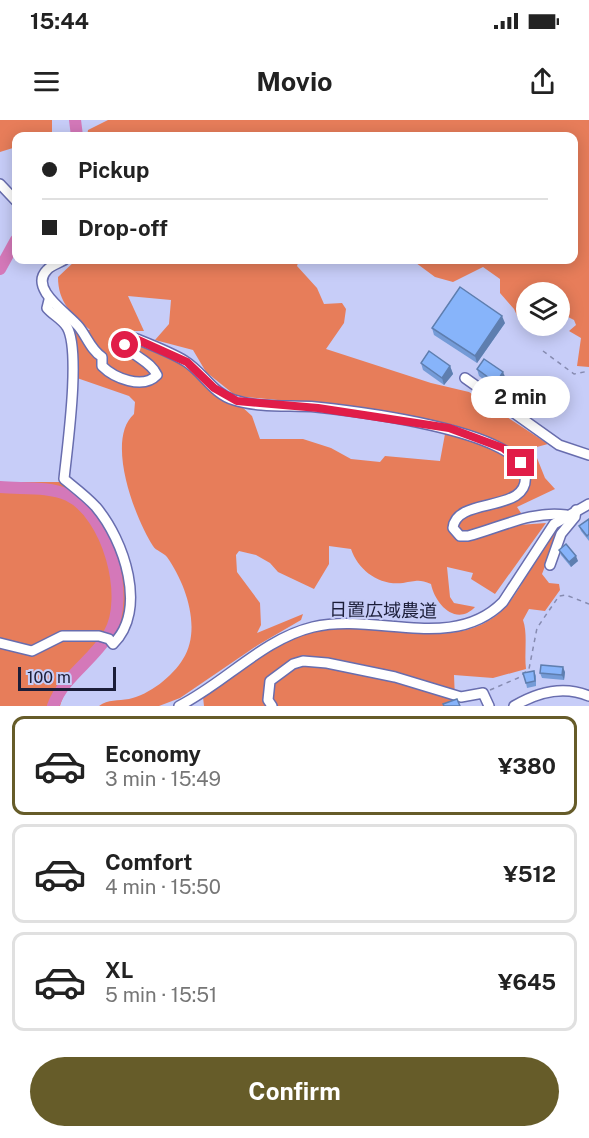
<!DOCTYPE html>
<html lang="en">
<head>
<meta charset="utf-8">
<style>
	body { margin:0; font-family:"Public Sans","Noto Sans JP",sans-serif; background:#f6f6f6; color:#222; height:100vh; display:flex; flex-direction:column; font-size:22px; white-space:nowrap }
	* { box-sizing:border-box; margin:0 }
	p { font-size:20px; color:#767676 }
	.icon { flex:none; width:33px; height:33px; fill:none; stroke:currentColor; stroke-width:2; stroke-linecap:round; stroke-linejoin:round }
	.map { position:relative; height:586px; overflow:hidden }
	.side { display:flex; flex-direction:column; background:#fff; flex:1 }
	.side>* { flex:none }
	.top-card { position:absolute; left:12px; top:12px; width:566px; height:132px; border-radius:12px; box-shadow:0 3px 15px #0003; display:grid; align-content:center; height:132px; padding:0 30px; background:#fff }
	.tools { position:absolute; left:516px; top:162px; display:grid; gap:12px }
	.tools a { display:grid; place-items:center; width:54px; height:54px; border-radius:50%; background:#fff; box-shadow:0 3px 15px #0003; font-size:30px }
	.scale { position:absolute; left:18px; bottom:15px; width:98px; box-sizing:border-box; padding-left:6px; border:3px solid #1b1d38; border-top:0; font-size:16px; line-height:21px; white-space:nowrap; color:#1b1d38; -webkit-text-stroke:4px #c7cdf8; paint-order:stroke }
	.end { position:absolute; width:27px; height:27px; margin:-14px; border:8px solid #e11d48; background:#fff; box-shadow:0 0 0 3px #fff }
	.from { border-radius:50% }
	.bubble { position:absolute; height:42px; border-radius:21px; background:#fff; box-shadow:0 3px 15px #0003; font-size:20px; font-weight:700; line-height:42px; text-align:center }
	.top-card b { display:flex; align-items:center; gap:21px; height:57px; font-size:22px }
	.top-card b+b { border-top:2px solid #e0e0e0 }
	.top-card i { width:15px; height:15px; background:#222 }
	ul { padding:10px 0 0; list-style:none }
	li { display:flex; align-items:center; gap:18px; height:99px; margin:0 12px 9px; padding:0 18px; border:3px solid #e0e0e0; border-radius:12px }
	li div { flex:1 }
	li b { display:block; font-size:22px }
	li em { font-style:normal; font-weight:700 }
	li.on { border-color:#665c29 }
	li>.icon { width:54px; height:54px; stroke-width:1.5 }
	.cta { display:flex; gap:12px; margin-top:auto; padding:12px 30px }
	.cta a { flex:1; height:69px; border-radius:36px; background:#665c29; color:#fff; font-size:24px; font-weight:700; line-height:69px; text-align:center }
	.status { display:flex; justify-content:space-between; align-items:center; height:42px; padding:0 30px; background:#fff; direction:ltr }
	.status svg { height:16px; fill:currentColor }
	header { display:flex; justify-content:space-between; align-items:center; height:78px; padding:0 30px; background:#fff; font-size:27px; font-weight:700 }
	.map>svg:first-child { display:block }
</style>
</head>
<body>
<div class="status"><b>15:44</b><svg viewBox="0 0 49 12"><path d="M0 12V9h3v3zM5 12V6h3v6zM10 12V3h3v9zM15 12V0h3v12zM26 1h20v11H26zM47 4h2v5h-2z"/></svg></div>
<header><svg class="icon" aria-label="menu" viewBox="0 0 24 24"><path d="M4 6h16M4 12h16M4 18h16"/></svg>Movio<svg class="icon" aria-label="share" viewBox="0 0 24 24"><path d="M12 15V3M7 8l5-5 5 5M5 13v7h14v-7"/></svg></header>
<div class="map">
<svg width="589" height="586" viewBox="0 0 589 586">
	<rect width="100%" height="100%" fill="#c7cdf8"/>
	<g fill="#e77d5a">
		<polygon points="0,0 52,0 52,16 16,16 16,27 0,32"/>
		<polygon points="108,0 589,0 589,247 577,246 581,218 569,211 576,205 574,200 560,193 560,172 526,172 526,202 520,202 514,189 500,173 500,159 483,147 453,162 435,157 412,140 573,140 573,16 87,16 88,10"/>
		<path d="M 76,140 L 299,140 L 297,146 L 317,168 L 324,184 L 342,183 L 346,189 L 344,203 L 326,229 L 431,263 L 469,272 L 548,324 L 533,328 L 545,358 L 555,369 L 517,387 L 523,396 L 469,413 L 462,413 L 457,409 L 457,403 C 490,379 547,391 521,336 L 478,313 L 450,304 L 320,284 L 236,276 L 206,252 L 193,230 L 155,220 L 169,204 L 171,180 L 128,176 L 144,211 L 121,211 L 119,220 L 129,217 L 187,238 L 200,261 L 215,273 L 240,285 L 252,296 L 260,319 L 303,319 L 331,328 L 351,339 L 380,342 L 385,336 L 440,341 L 445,314 L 490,325 L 520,348 L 521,364 L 511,376 L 457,393 C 449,401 448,405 453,415 L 476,417 L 519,405 L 546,403 L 495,474 L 471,459 L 473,453 L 447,447 L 450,477 L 454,483 L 475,487 C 456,507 435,484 431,464 C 419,459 416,461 403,463 C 379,466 358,450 351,429 L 329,426 L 329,444 L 314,469 L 278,452 L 270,443 L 256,435 L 239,431 L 236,435 L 237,452 L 260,483 L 261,505 L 257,513 L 303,494 L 301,500 L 258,525 L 180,578 L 159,586 L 99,586 C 108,579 118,581 129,579 C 149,575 173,556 183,539 C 202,509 186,464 167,437 C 163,432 156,431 153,426 C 135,398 105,320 134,294 L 135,282 L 129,276 L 77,258 L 74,209 L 90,210 C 72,194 58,183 58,157 Z"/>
		<path d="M 0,362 L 62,362 C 72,371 85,379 93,389 C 115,417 140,478 120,511 C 116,517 108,522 103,527 C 86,545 67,563 60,586 L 0,586 Z"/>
		<path d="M 561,406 L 542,454 L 549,463 L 559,464 L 560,470 L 545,491 L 529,489 L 523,500 C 528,514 524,533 526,549 L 493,558 L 454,555 L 455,580 L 444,586 L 204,586 L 203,577 C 239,552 278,517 322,510 C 378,500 448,533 497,495 C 525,472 533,430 561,406 Z"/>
	</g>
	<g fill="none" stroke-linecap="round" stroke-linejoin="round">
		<g stroke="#d478b9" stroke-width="12">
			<polyline points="75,0 77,16"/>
			<polyline points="0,149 16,120"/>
			<path d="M 0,367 C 22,369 48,366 68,375 C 108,394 131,477 109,514 C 93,541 63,557 53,586"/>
		</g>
		<defs>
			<g id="minor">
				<polyline points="0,64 16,81"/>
				<path d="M 64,140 C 59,143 51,145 47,150 C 28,169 69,194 79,207 C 87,217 91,230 102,237 L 102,246 C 114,258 143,270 157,255 C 150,239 129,237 124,220 L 127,215 C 144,222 171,232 185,241 C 203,252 213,274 234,280 C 259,288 290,285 316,287 C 354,291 517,310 525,353 C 532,395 456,375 453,408 L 460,416 L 468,416 C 499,408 533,390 566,395"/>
				<polyline points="465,258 559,325 589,335"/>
				<polyline points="550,445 561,414 575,397 576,390"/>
				<path d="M 0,523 L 32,531 L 62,516 L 99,516 L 109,519 L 113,524 C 148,490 124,420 96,387 C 87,377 75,368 64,359 C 67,329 81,231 67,207 C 62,199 53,195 47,188 L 49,180"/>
				<path d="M 179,586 C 225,563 263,519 313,507 C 375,492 453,533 503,482 L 554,404 L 589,384"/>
				<polyline points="272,586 268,580 270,561 293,544 303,541 327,543 395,557 461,577 483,573 489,586"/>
				<path d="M 514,586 C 536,573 563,565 589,576"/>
			</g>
		</defs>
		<use href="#minor" stroke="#686dae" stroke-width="12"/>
		<g stroke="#868bb0" stroke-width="1.5" stroke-dasharray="4.5 4.5" stroke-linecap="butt">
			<polyline points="543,231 574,254 589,251"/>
			<polyline points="490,570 518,558 529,549 537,508 559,476 566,475 589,484"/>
		</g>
		<use href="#minor" stroke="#fff" stroke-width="9"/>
	</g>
	<g fill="#749bd7">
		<polygon points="505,203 477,243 434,215 432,208"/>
		<polygon points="421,243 450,246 453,254 444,265 423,250"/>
		<polygon points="477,249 506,259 498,270 479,256"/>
		<polygon points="589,399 589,421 581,411 579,406"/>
		<polygon points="559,430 578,441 571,447 561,435"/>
		<polygon points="534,551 536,556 536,566 527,568 526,563"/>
		<polygon points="565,552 564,560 542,558 540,553"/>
	</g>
	<g fill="#5e7eaf">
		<polygon points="502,196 505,203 477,243 475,236"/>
		<polygon points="450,246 453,254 444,265 442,258"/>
		<polygon points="503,252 506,259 498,270 496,263"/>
		<polygon points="576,436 578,441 571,447 569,442"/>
		<polygon points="563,547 565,552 564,560 562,555"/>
	</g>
	<g fill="#87b4fa" stroke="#5e7eaf" stroke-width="1.5">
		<polygon points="460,167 502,196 475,236 432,208"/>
		<polygon points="429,231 450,246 442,258 421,243"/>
		<polygon points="484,239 503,252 496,263 477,249"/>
		<polygon points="589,399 589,414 587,416 579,406"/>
		<polygon points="566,424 576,436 569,442 559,430"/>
		<polygon points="541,545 563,547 562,555 540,553"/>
		<polygon points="534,551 535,561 526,563 523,553"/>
		<polygon points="457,579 460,586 444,586 443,584"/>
	</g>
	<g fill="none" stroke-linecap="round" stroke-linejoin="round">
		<polyline stroke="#e11d48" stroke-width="8" points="125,225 124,220 127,215 187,242 214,268 237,281 318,288 449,308 503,328 521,343"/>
	</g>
	<g text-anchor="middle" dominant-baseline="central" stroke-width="4.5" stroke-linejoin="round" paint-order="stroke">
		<g font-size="18" fill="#1b1d38" stroke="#c7cdf8">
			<text transform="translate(383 490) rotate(1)">日置広域農道</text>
		</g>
	</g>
</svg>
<div class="tools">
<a><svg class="icon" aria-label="layers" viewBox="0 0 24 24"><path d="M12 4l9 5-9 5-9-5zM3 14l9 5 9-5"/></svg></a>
</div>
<div class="scale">100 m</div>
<i class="end from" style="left:125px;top:225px"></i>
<i class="end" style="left:521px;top:343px"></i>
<div class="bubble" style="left:471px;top:256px;width:99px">2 min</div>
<div class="top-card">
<b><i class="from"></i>Pickup</b>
<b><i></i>Drop-off</b>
</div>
</div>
<section class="side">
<ul>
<li class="on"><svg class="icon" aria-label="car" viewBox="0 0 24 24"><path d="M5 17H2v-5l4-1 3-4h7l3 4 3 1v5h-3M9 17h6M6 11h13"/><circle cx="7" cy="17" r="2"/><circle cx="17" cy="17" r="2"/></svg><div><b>Economy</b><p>3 min · 15:49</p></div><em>¥380</em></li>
<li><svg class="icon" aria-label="car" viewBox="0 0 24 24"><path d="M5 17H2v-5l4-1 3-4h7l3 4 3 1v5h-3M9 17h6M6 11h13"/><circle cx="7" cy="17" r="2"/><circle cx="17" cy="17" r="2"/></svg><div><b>Comfort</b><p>4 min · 15:50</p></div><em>¥512</em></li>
<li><svg class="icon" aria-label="car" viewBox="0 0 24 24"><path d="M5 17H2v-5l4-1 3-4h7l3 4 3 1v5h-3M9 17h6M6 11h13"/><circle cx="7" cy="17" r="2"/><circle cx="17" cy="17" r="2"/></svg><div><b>XL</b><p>5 min · 15:51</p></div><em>¥645</em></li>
</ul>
<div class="cta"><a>Confirm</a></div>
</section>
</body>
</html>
